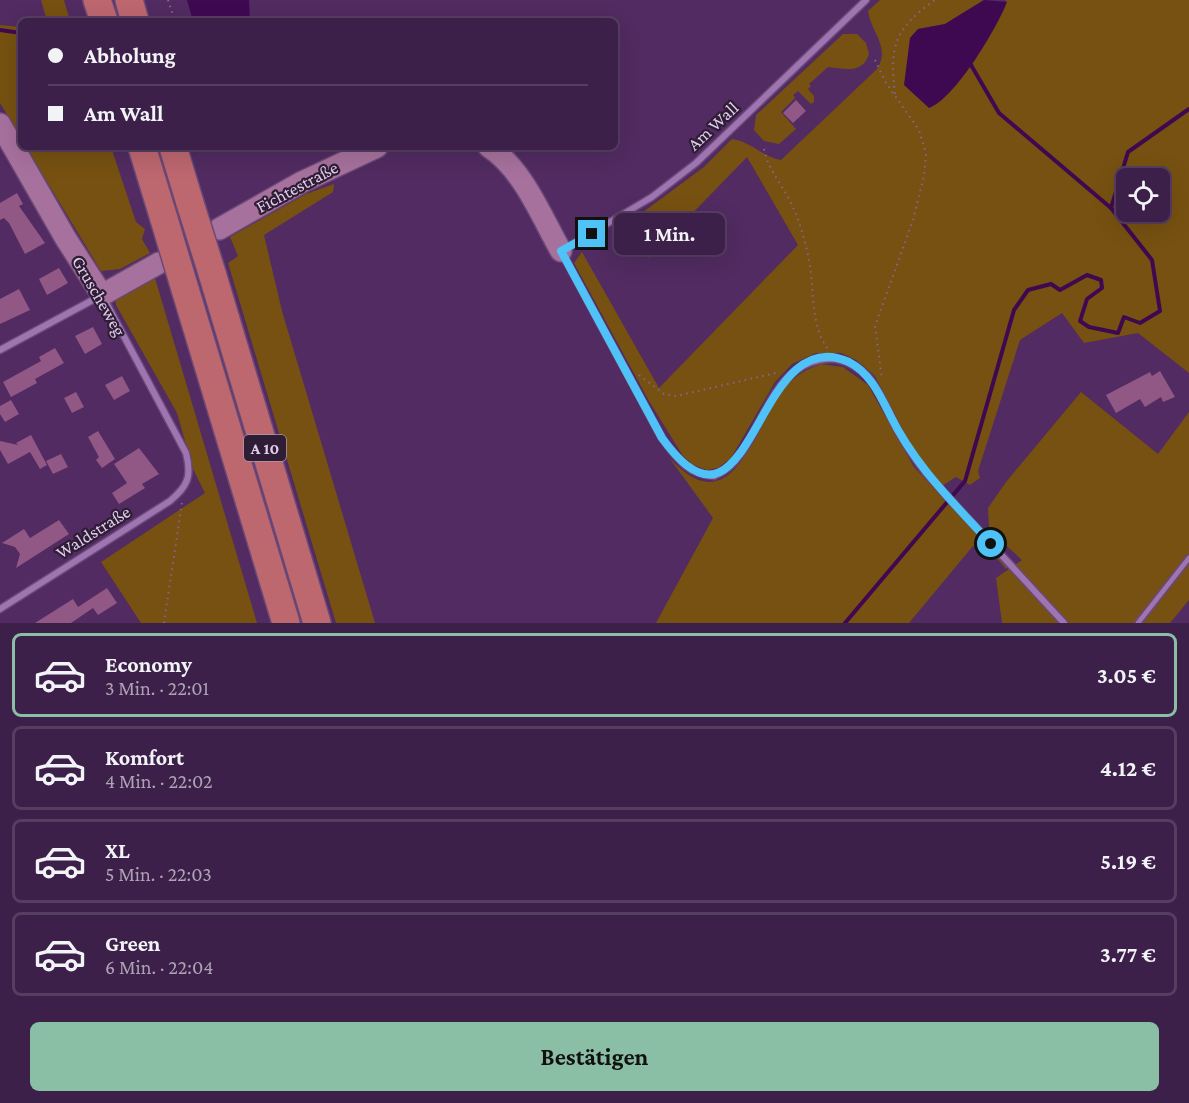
<!DOCTYPE html>
<html lang="de">
<head>
<meta charset="utf-8">
<style>
	body { margin:0; font-family:"Crimson Pro",serif; background:#482d53; color:#f1f3f6; height:100vh; display:flex; flex-direction:column; font-size:22px; white-space:nowrap }
	* { box-sizing:border-box; margin:0 }
	p { font-size:20px; color:#ada3b4 }
	.icon { flex:none; width:33px; height:33px; fill:none; stroke:currentColor; stroke-width:2; stroke-linecap:round; stroke-linejoin:round }
	.map { position:relative; height:623px; overflow:hidden }
	.side { display:flex; flex-direction:column; background:#3d2049; flex:1 }
	.side>* { flex:none }
	.banner { position:absolute; left:18px; top:18px; width:600px; height:132px; border-radius:9px; box-shadow:0 6px 24px #0002,0 0 0 2px #563e61; display:grid; align-content:center; height:132px; padding:0 30px; background:#3d2049 }
	.controls { position:absolute; left:1116px; top:168px; display:grid; gap:12px }
	.controls a { display:grid; place-items:center; width:54px; height:54px; border-radius:9px; background:#3d2049; box-shadow:0 6px 24px #0002,0 0 0 2px #563e61; font-size:30px }
	.end { position:absolute; width:27px; height:27px; margin:-14px; border:8px solid #4fc3f7; background:#111; box-shadow:0 0 0 3px #111 }
	.from { border-radius:50% }
	.bubble { position:absolute; height:42px; border-radius:9px; background:#3d2049; box-shadow:0 6px 24px #0002,0 0 0 2px #563e61; font-size:20px; font-weight:700; line-height:42px; text-align:center }
	.banner b { display:flex; align-items:center; gap:21px; height:57px; font-size:22px }
	.banner b+b { border-top:2px solid #563e61 }
	.banner i { width:15px; height:15px; background:#f1f3f6 }
	ul { padding:10px 0 0; list-style:none }
	li { display:flex; align-items:center; gap:18px; height:84px; margin:0 12px 9px; padding:0 18px; border:3px solid #563e61; border-radius:9px }
	li div { flex:1 }
	li b { display:block; font-size:22px }
	li em { font-style:normal; font-weight:700 }
	li.selected { border-color:#8abfa5 }
	li>.icon { width:54px; height:54px; stroke-width:1.5 }
	.button { display:flex; gap:12px; margin-top:auto; padding:12px 30px }
	.button a { flex:1; height:69px; border-radius:9px; background:#8abfa5; color:#111; font-size:24px; font-weight:700; line-height:69px; text-align:center }
	.map>svg:first-child { display:block }
</style>
</head>
<body>
<div class="map">
<svg width="1189" height="623" viewBox="0 0 1189 623">
	<rect width="100%" height="100%" fill="#512b61"/>
	<g fill="#765111" fill-rule="evenodd">
		<polygon points="41,0 64,0 70,21 47,21"/>
		<path d="M 880,0 L 984,0 L 945,24 L 918,29 L 910,38 L 1007,2 L 1005,0 L 1189,0 L 1189,373 L 1138,333 L 1084,343 L 1062,313 L 1020,340 L 978,471 L 980,478 L 970,485 L 956,477 L 942,486 L 910,444 L 875,376 L 856,360 L 841,353 L 816,353 L 792,364 L 775,382 L 731,458 L 718,468 L 707,470 L 693,465 L 683,456 L 649,401 L 574,263 L 582,252 L 659,388 L 798,245 L 747,157 L 649,258 L 620,229 L 704,167 L 732,139 C 752,142 761,156 781,160 L 877,69 C 891,47 871,33 868,11 ZM 1126,178 L 1160,178 L 1160,212 L 1126,212 Z"/>
		<polygon points="0,25 21,27 21,138 0,103"/>
		<path d="M 843,34 L 857,34 L 866,43 L 869,54 C 863,74 845,69 828,67 L 809,84 L 811,86 L 808,89 L 814,96 L 814,102 L 811,104 L 798,91 L 793,95 L 795,98 L 781,112 L 796,129 L 779,144 L 764,141 L 754,130 L 756,115 Z"/>
		<polygon points="26,147 111,147 136,222 145,229 142,239 150,253 120,269 101,271"/>
		<polygon points="334,184 333,192 264,235 282,311 375,623 336,623 228,263 238,256 230,237 306,194"/>
		<polygon points="155,278 257,623 141,623 101,562 205,493 193,469 177,413 116,305 115,297"/>
		<path d="M 821,364 L 843,367 L 868,385 L 914,467 L 1008,567 L 1006,569 L 991,551 L 973,546 L 909,623 L 656,623 L 713,518 L 668,456 C 733,530 753,426 786,386 C 796,375 807,369 821,364 Z"/>
		<polygon points="1081,392 1158,454 1189,412 1189,600 1170,623 1002,623 996,578 1022,560 989,530 988,508 1006,482"/>
	</g>
	<g fill="#3f0952">
		<polygon points="187,0 249,0 250,21 193,21"/>
		<path d="M 984,0 L 1007,2 C 997,28 955,99 929,108 L 904,85 L 910,38 L 918,29 L 945,24 Z"/>
	</g>
	<g fill="none" stroke-linecap="round" stroke-linejoin="round">
		<g stroke="#3f0952" stroke-width="4">
			<polyline points="0,30 21,33"/>
			<polyline points="1111,208 1128,152 1189,109"/>
			<polyline points="845,623 965,481 1014,310 1028,290 1051,284 1060,290 1087,275 1101,280 1102,288 1087,299 1080,321 1089,327 1118,333 1124,317 1140,323 1160,311 1152,260 1111,208 999,113 971,65"/>
		</g>
	</g>
	<g fill="#915785">
		<polygon points="796,100 806,111 793,123 783,113"/>
		<polygon points="17,193 23,204 19,206 45,243 25,254 9,223 4,218 0,220 0,203"/>
		<polygon points="59,268 68,283 47,295 39,279"/>
		<polygon points="19,289 30,310 0,324 0,299"/>
		<polygon points="93,327 102,344 85,354 75,336"/>
		<polygon points="55,348 64,363 35,379 37,383 11,397 3,382 41,361 39,357"/>
		<polygon points="1160,371 1175,397 1163,402 1161,397 1145,407 1140,399 1116,413 1106,395 1150,372 1152,376"/>
		<polygon points="122,376 130,391 114,400 105,385"/>
		<polygon points="76,392 84,407 72,413 64,398"/>
		<polygon points="11,400 19,414 5,422 0,414 0,406"/>
		<polygon points="98,431 115,459 102,468 96,460 99,457 88,437"/>
		<polygon points="31,435 47,465 40,469 30,452 8,464 0,450 0,441 18,445 16,443"/>
		<polygon points="139,448 159,474 142,484 145,488 119,504 112,493 127,483 114,464"/>
		<polygon points="61,454 68,467 53,474 46,461"/>
		<polygon points="59,520 69,534 16,568 20,554 15,547 2,543 24,529 30,538"/>
		<polygon points="107,588 117,603 98,615 93,608 71,623 35,623 73,599 78,607"/>
	</g>
	<g fill="none" stroke-linecap="round" stroke-linejoin="round">
		<defs>
			<polyline id="lane" points="1138,623 1189,558"/>
			<g id="street">
				<path d="M 866,0 L 696,163 L 652,197 L 561,251 L 662,438 C 677,458 688,475 714,476 C 764,456 760,366 826,359 C 843,357 859,367 870,379 C 881,393 888,412 896,427 C 905,444 915,459 926,473 L 1064,623"/>
				<path d="M 0,350 L 102,295 L 186,453 C 192,476 188,486 170,501 L 0,609"/>
			</g>
			<g id="secondary">
				<polyline points="0,124 66,239 102,295 159,263"/>
				<path d="M 489,147 C 523,169 541,216 561,251"/>
				<polyline points="219,229 302,182 377,147"/>
			</g>
			<g id="highway">
				<polyline points="97,0 104,21"/>
				<polyline points="129,0 135,21"/>
				<polyline points="142,147 164,219"/>
				<polyline points="173,147 190,203"/>
				<polyline points="212,273 317,623"/>
				<polyline points="185,289 286,623"/>
			</g>
		</defs>
		<use href="#lane" stroke="#6a4877" stroke-width="8"/>
		<use href="#street" stroke="#6a4877" stroke-width="9"/>
		<use href="#secondary" stroke="#6a4877" stroke-width="24"/>
		<use href="#highway" stroke="#6a4877" stroke-width="30"/>
		<g stroke="#856493" stroke-width="2" stroke-dasharray="1.5 4.5" stroke-linecap="butt">
			<polyline points="168,0 175,21"/>
			<polyline points="875,60 886,83 919,130 926,154 924,176 913,220 875,326 882,379"/>
			<path d="M 895,94 C 889,46 895,28 935,0"/>
			<path d="M 764,149 C 768,170 782,184 791,203 C 799,219 804,237 808,255 C 815,284 809,325 828,349"/>
			<polyline points="639,375 664,394 676,396 780,372"/>
			<polyline points="164,623 182,503"/>
		</g>
		<use href="#lane" stroke="#9e75b1" stroke-width="4.5"/>
		<use href="#street" stroke="#9e75b1" stroke-width="6"/>
		<use href="#secondary" stroke="#a7719d" stroke-width="21"/>
		<use href="#highway" stroke="#bd676f" stroke-width="27"/>
		<defs>
			<g id="highway-bridge">
				<polyline points="190,203 212,273"/>
				<polyline points="164,219 185,289"/>
			</g>
		</defs>
		<use href="#highway-bridge" stroke="#6a4877" stroke-width="30" stroke-linecap="butt"/>
		<use href="#highway-bridge" stroke="#bd676f" stroke-width="27"/>
	</g>
	<g fill="none" stroke-linecap="round" stroke-linejoin="round">
		<path stroke="#4fc3f7" stroke-width="8" d="M 592,234 L 561,251 L 662,438 C 753,565 754,318 849,362 C 870,373 880,395 890,415 C 915,466 953,502 991,544"/>
	</g>
	<g text-anchor="middle" dominant-baseline="central" stroke-width="4.5" stroke-linejoin="round" paint-order="stroke">
		<rect fill="#2e1d35" stroke="#ac98b5" stroke-width="1.5" x="244" y="435" width="42" height="26" rx="4.5"/>
		<g font-size="16" font-weight="bold" fill="#e2ccec">
			<text x="265" y="448">A 10</text>
		</g>
		<g font-size="18" fill="#e2ccec" stroke="#2e1d35">
			<text transform="translate(713 126) rotate(-43)">Am Wall</text>
			<text transform="translate(297 187) rotate(-28)">Fichtestraße</text>
			<text transform="translate(99 296) rotate(60)">Gruscheweg</text>
			<text transform="translate(93 532) rotate(-32)">Waldstraße</text>
		</g>
	</g>
</svg>
<div class="controls">
<a><svg class="icon" aria-label="locate" viewBox="0 0 24 24"><circle cx="12" cy="12" r="6"/><path d="M12 2v4M12 18v4M2 12h4M18 12h4"/></svg></a>
</div>
<i class="end from" style="left:991px;top:544px"></i>
<i class="end" style="left:592px;top:234px"></i>
<div class="bubble" style="left:614px;top:213px;width:111px">1 Min.</div>
<div class="banner">
<b><i class="from"></i>Abholung</b>
<b><i></i>Am Wall</b>
</div>
</div>
<section class="side">
<ul>
<li class="selected"><svg class="icon" aria-label="car" viewBox="0 0 24 24"><path d="M5 17H2v-5l4-1 3-4h7l3 4 3 1v5h-3M9 17h6M6 11h13"/><circle cx="7" cy="17" r="2"/><circle cx="17" cy="17" r="2"/></svg><div><b>Economy</b><p>3 Min. · 22:01</p></div><em>3.05 €</em></li>
<li><svg class="icon" aria-label="car" viewBox="0 0 24 24"><path d="M5 17H2v-5l4-1 3-4h7l3 4 3 1v5h-3M9 17h6M6 11h13"/><circle cx="7" cy="17" r="2"/><circle cx="17" cy="17" r="2"/></svg><div><b>Komfort</b><p>4 Min. · 22:02</p></div><em>4.12 €</em></li>
<li><svg class="icon" aria-label="car" viewBox="0 0 24 24"><path d="M5 17H2v-5l4-1 3-4h7l3 4 3 1v5h-3M9 17h6M6 11h13"/><circle cx="7" cy="17" r="2"/><circle cx="17" cy="17" r="2"/></svg><div><b>XL</b><p>5 Min. · 22:03</p></div><em>5.19 €</em></li>
<li><svg class="icon" aria-label="car" viewBox="0 0 24 24"><path d="M5 17H2v-5l4-1 3-4h7l3 4 3 1v5h-3M9 17h6M6 11h13"/><circle cx="7" cy="17" r="2"/><circle cx="17" cy="17" r="2"/></svg><div><b>Green</b><p>6 Min. · 22:04</p></div><em>3.77 €</em></li>
</ul>
<div class="button"><a>Bestätigen</a></div>
</section>
</body>
</html>
